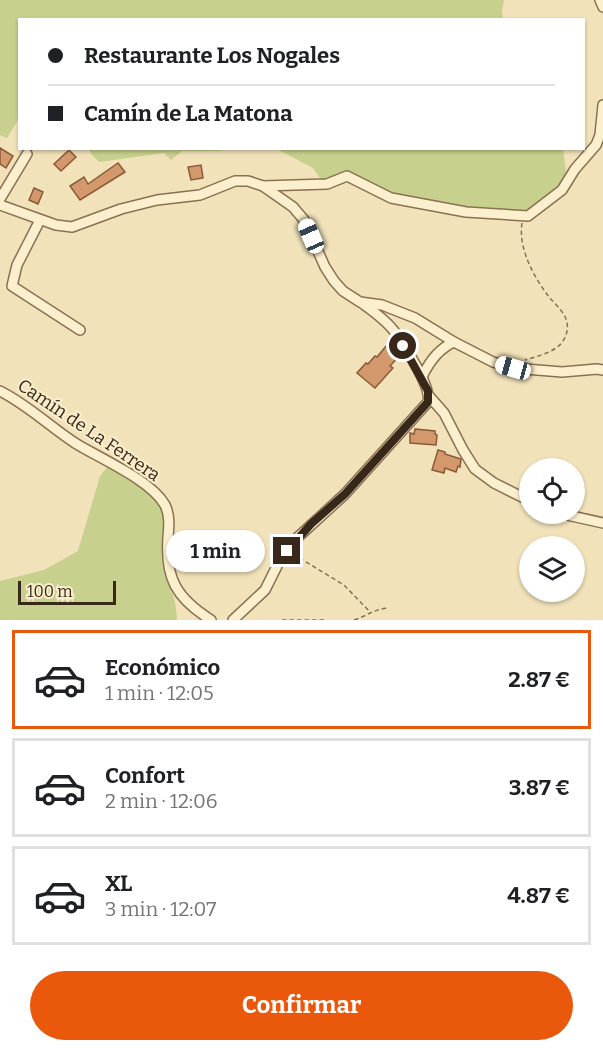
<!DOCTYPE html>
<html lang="es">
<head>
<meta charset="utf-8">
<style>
	body { margin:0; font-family:Bitter,serif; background:#f2f2f2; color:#202124; height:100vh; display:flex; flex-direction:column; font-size:22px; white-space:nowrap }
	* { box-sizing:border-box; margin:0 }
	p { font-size:20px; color:#757577 }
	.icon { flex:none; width:33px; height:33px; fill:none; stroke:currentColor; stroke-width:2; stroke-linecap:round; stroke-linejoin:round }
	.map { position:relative; height:620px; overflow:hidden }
	.details { display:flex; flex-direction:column; background:#fff; flex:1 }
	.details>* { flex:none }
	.hud { position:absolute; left:18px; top:18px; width:567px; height:132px; border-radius:0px; box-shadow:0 2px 4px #0004; display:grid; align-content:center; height:132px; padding:0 30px; background:#fff }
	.tools { position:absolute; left:519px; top:458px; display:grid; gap:12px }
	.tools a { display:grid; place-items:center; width:66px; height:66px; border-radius:50%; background:#fff; box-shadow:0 2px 4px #0004; font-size:30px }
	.scale { position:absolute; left:18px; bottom:15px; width:98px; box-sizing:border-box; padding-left:6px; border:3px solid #372819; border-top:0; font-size:16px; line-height:21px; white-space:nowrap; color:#372819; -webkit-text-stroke:4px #f8ecca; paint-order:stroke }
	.end { position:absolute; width:27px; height:27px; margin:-14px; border:8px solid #372819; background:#fff; box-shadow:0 0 0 3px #fff }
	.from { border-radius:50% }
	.bubble { position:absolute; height:42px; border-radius:21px; background:#fff; box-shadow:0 2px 4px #0004; font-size:20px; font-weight:700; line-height:42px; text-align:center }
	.car { position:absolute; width:18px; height:36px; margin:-18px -9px; border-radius:8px; box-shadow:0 0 4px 2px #0007; background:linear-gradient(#fff 24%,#345 0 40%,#fff 0 76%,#345 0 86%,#fff 0) }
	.hud b { display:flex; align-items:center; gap:21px; height:57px; font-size:22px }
	.hud b+b { border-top:2px solid #e0e0e0 }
	.hud i { width:15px; height:15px; background:#202124 }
	ul { padding:10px 0 0; list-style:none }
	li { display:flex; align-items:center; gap:18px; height:99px; margin:0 12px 9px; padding:0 18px; border:3px solid #e0e0e0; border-radius:0px }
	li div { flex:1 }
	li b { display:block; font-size:22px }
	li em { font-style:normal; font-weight:700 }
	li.on { border-color:#ea580c }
	li>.icon { width:54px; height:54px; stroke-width:1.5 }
	.button { display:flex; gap:12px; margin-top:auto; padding:12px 30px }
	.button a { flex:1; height:69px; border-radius:36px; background:#ea580c; color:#fff; font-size:24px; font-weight:700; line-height:69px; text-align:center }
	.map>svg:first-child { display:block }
</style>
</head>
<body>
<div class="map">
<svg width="603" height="620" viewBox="0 0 603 620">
	<rect width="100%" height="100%" fill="#f1e2ba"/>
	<g fill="#c7d08d">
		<polygon points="0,0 504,0 502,11 503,20 20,20 19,118 7,138 0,135"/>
		<polygon points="89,149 223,149 221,151 182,151 171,160 164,153 99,162 92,155"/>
		<polygon points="277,149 563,149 566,172 562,190 520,217 391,198 352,178 324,184 313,168"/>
		<path d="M 110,464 C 131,480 164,495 166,523 C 167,536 161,549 163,561 C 167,581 177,599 177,620 L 0,620 L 0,581 L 44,570 L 78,551 L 100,476 Z"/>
	</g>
	<g fill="#d3996c" stroke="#8a5937" stroke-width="1.5">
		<polygon points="0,148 13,156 6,168 0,164"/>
		<polygon points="69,150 76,157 61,171 54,164"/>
		<polygon points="118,163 125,172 80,200 70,186 84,177 88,184"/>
		<polygon points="201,165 203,178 191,180 188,167"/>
		<polygon points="34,188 43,192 38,204 29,200"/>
		<polygon points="387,345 400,355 390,366 393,368 375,388 357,373 366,363 368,364 375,356 377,357"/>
		<polygon points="415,429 435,431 435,434 437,435 436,445 410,443 410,433 414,434"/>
		<polygon points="438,450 445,452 445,454 461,459 460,467 458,466 456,472 445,468 444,473 432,470"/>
	</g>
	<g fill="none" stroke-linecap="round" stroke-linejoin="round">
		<defs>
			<g id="minor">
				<polyline points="600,0 603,7"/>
				<polyline points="263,186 327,184 347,176 391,198 466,212 528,216 562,190 575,169 596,145 600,135 603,105"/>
				<polyline points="0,199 27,154"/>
				<polyline points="0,205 56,225 72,227 121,209 157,200 200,195 235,181 248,181 263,186 293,207 304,220 325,267 334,281 343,291 360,302 382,305 415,318 454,342 493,362 513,368 562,372 597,369 603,370"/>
				<polyline points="40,220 17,265 12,286 80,330"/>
				<path d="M 422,377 C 429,362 438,349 454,342"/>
				<path d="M 0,391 C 28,405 49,426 75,443 C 99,458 151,480 165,505 C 170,515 169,526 168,537 C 165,578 176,598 211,620"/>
				<polyline points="429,396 444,413 463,450 475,469 494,483 530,501"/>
				<polyline points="558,513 603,523"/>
				<path d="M 233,620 L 265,590 L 278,564 L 297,538 L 345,494 L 428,402 C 432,387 404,345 394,331 C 386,320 373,311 362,303"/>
			</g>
		</defs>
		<use href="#minor" stroke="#897153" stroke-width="12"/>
		<g stroke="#897153" stroke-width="1.5" stroke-dasharray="4.5 3" stroke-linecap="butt">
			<path d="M 522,223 C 518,249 534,277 549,297 C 555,304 563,311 566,319 C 570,330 565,342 556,348 C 547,354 535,357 525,360"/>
			<polyline points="293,554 344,585 370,612"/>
			<polyline points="282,620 327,620"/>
			<path d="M 354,620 C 367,616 374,609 388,608"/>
		</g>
		<use href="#minor" stroke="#fcefcd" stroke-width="9"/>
	</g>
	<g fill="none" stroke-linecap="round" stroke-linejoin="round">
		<polyline stroke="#372819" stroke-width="8" points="287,551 311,524 345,494 428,402 428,391 403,346"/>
	</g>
	<g text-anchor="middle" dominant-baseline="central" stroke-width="4.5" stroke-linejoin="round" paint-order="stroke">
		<g font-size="18" fill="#372819" stroke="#f8ecca">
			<text transform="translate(89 430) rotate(34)">Camín de La Ferrera</text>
		</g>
	</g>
</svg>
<div class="tools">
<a><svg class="icon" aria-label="locate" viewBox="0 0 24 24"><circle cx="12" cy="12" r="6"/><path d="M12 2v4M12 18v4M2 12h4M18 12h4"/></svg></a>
<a><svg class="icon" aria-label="layers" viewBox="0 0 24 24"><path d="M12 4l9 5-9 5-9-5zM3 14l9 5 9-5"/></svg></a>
</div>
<div class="scale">100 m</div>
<i class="end from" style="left:403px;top:346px"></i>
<i class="end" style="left:287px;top:551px"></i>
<div class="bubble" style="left:166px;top:530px;width:99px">1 min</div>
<i class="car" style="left:311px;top:236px;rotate:336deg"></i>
<i class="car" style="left:513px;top:368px;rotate:286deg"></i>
<div class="hud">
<b><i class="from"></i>Restaurante Los Nogales</b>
<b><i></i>Camín de La Matona</b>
</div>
</div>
<section class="details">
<ul>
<li class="on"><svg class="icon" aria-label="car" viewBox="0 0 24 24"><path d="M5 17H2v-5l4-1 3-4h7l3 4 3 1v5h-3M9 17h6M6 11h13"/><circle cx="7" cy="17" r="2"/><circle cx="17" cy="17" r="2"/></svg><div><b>Económico</b><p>1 min · 12:05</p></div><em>2.87 €</em></li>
<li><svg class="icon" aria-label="car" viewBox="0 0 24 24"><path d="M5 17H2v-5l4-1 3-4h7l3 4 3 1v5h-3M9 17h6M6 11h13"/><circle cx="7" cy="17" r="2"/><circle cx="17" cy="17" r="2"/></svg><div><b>Confort</b><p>2 min · 12:06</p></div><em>3.87 €</em></li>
<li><svg class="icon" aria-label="car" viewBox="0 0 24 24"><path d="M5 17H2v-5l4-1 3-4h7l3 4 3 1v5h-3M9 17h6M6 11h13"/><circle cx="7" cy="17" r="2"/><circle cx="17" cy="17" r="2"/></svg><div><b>XL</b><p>3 min · 12:07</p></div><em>4.87 €</em></li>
</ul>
<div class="button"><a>Confirmar</a></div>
</section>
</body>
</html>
